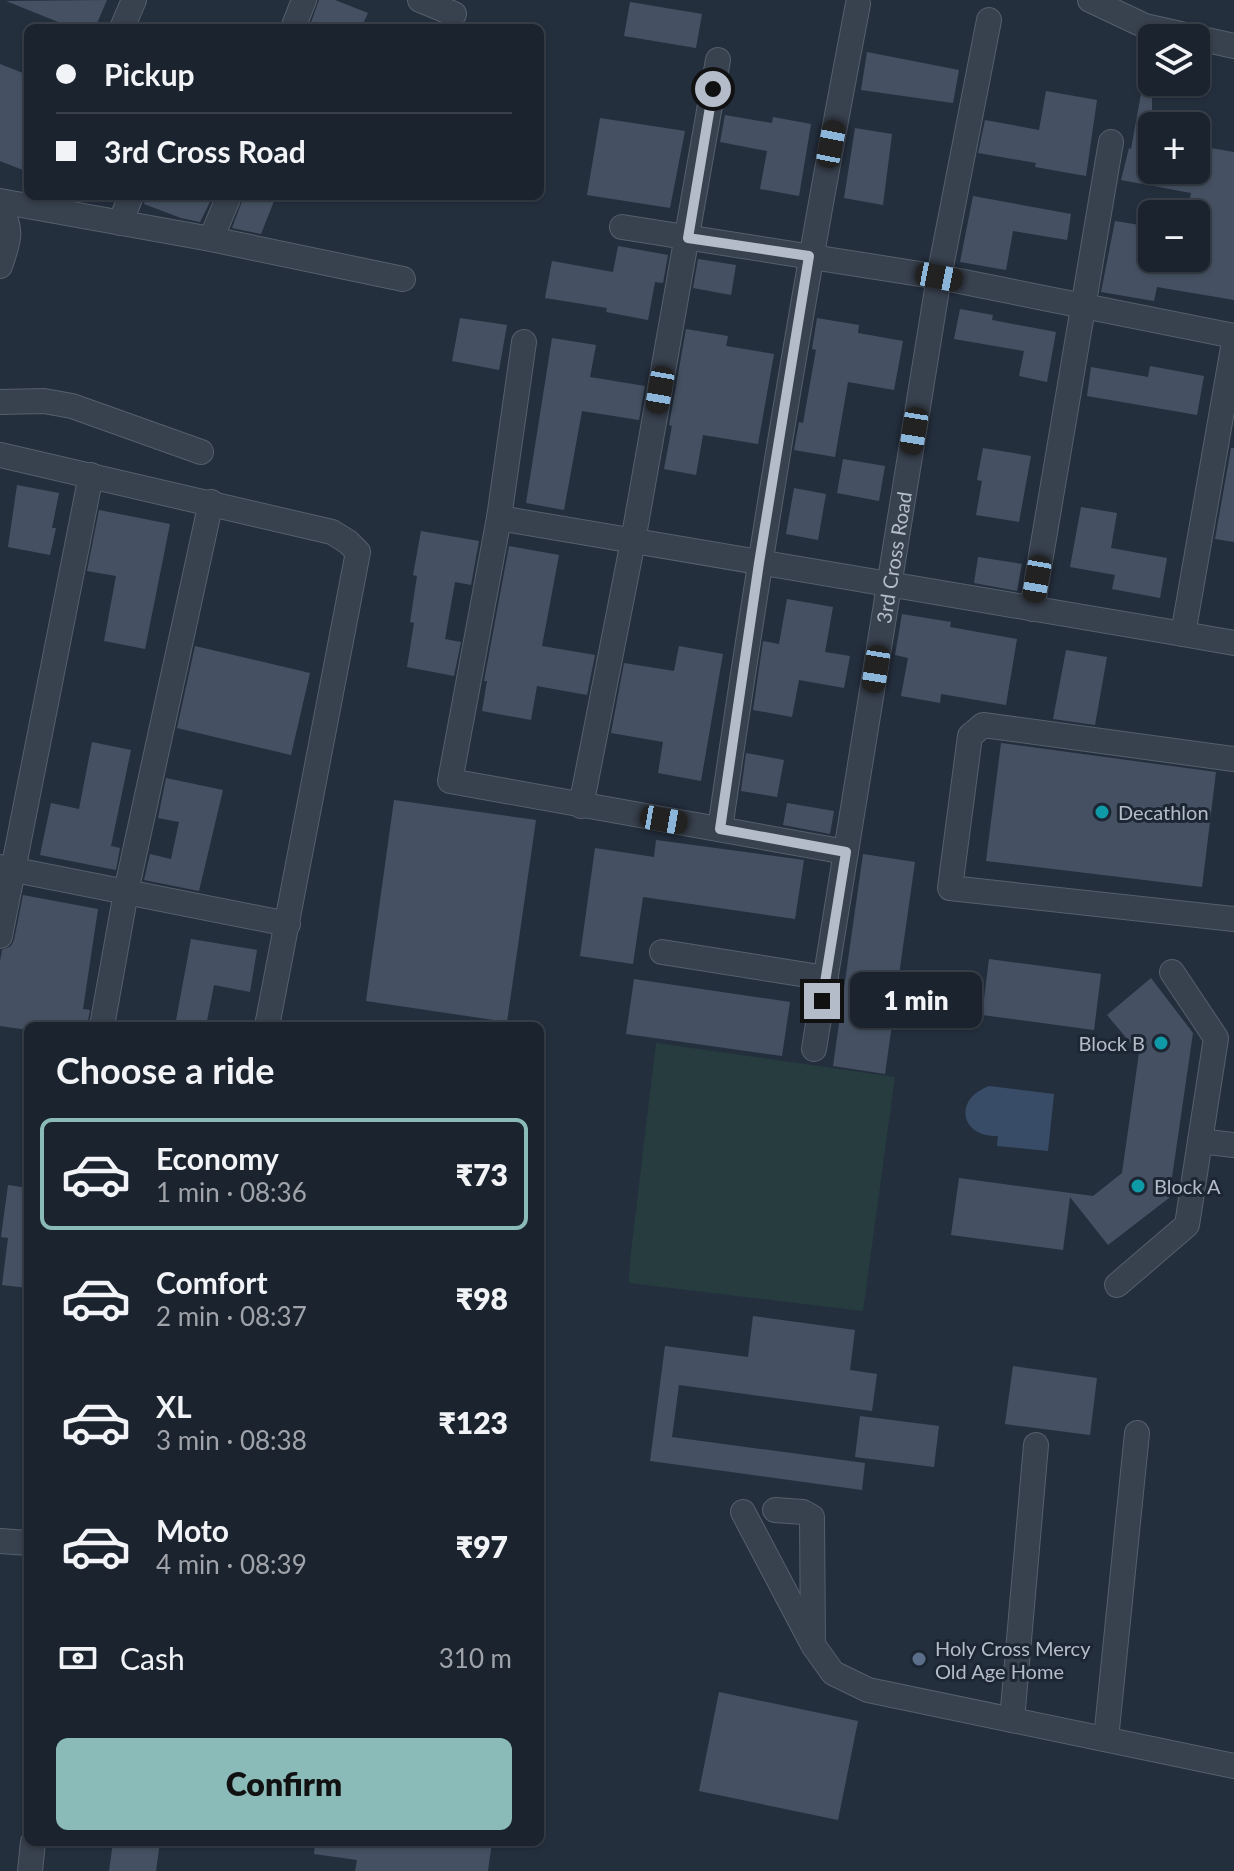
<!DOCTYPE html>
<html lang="en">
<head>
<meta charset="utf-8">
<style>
	body { margin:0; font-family:Lato,sans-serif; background:#242b36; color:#f1f3f6; height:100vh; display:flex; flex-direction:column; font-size:30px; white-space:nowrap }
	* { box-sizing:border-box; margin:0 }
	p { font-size:26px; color:#a0a4aa }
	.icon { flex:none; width:44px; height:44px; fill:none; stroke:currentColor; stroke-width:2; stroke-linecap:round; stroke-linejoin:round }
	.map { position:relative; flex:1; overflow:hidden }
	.drawer { position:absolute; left:24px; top:1022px; width:520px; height:824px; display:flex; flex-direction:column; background:#1b232e; border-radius:12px; box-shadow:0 2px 6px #0004,0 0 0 2px #39404a }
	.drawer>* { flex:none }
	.hud { position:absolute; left:24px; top:24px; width:520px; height:176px; border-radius:12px; box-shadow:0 2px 6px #0004,0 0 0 2px #39404a; display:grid; align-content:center; height:176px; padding:0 32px; background:#1b232e }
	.tools { position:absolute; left:1138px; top:24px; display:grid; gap:16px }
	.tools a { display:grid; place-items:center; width:72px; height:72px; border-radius:12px; background:#1b232e; box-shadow:0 2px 6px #0004,0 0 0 2px #39404a; font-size:40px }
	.end { position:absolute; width:36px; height:36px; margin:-18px; border:10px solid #b4bcc9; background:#111; box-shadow:0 0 0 4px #111 }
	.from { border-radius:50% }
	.bubble { position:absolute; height:56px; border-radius:12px; background:#1b232e; box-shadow:0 2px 6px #0004,0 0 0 2px #39404a; font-size:26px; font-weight:800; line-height:56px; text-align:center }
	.car { position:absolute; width:24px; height:48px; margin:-24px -12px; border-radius:10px; box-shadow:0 0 6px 2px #0007; background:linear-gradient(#222 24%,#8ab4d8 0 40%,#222 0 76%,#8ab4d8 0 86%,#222 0) }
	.hud b { display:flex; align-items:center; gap:28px; height:76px; font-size:30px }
	.hud b+b { border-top:2px solid #39404a }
	.hud i { width:20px; height:20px; background:#f1f3f6 }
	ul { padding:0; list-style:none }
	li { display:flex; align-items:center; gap:24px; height:112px; margin:0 16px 12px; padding:0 16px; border:4px solid transparent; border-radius:12px }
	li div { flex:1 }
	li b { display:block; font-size:30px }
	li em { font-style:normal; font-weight:800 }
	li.on { border-color:#8bbbb9 }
	li>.icon { width:72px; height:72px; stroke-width:1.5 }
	h2 { padding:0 32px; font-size:36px; line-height:96px }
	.pay { display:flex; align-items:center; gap:20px; height:88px; padding:0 32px; font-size:30px }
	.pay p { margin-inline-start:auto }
	.primary-button { display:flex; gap:16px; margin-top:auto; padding:16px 32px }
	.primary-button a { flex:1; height:92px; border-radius:12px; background:#8bbbb9; color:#111; font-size:32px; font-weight:800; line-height:92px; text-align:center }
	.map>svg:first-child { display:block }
</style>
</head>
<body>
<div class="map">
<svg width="1234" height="1871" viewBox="0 0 1234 1871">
	<rect width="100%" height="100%" fill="#242f3e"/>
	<polygon fill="#263c3f" points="656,1043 895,1077 863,1311 629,1283 630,1260"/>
	<path fill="#394c67" d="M 989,1086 L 1054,1094 L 1048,1151 L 997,1146 L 998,1136 C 960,1137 953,1099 989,1086 Z"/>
	<g fill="#455162">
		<polygon points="107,0 95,28 73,28 6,1"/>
		<polygon points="319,0 335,0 368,13 361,28 309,28"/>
		<polygon points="630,2 702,14 696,48 624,36"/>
		<polygon points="867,52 959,70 953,103 861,90"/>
		<polygon points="0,64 28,75 28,172 0,161"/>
		<polygon points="1142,88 1152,89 1152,170 1196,170 1199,146 1234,152 1234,300 1157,287 1154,301 1101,292 1115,221 1152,227 1152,258 1196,258 1196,214 1187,214 1191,193 1121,180 1129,148 1131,149"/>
		<polygon points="1046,91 1097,100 1086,176 1035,167 1036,163 978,153 985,120 1039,130"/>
		<polygon points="725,115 772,123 773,117 811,124 799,196 760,189 767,151 720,142"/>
		<polygon points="600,118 685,131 670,208 587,195"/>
		<polygon points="855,128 892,134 883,205 844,198"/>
		<polygon points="146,196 213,196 200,222 181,218 144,204"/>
		<polygon points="244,196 276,196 261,234 232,228"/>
		<polygon points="973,196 1071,214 1067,240 1013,231 1006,270 960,262"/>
		<polygon points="618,246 668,255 663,283 655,282 648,320 606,312 607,308 545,298 552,261 613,272"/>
		<polygon points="698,259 736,265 731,295 693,288"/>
		<polygon points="960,309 993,315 992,320 1056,332 1047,382 1019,376 1024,351 954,339"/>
		<polygon points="460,318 507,325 499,370 452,361"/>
		<polygon points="817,318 859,325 858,333 903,341 894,390 848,382 835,457 794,450 799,422 803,423 816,350 812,349"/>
		<polygon points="686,329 728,336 726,346 774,354 758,444 703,435 696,475 664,469 672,426 669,425"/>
		<polygon points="552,338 596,345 590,377 645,386 639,420 582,411 564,510 526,503"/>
		<polygon points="1150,366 1204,376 1197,415 1087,396 1091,367 1148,377"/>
		<polygon points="983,448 1031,456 1019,522 976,515 982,481 977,480"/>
		<polygon points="1231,448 1234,448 1234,542 1215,539"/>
		<polygon points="843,459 885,466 879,501 837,493"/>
		<polygon points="17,485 59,493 52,528 56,528 50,555 8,547"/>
		<polygon points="794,488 826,494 818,540 786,534"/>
		<polygon points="1081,507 1117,513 1111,548 1167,558 1160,598 1112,589 1115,575 1070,567"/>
		<polygon points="99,510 170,524 145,649 104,641 116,576 87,571"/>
		<polygon points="421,531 479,541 471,585 455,582 445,639 461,642 454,676 407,667 414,623 410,622 417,576 413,575"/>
		<polygon points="509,546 559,555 542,646 595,655 587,695 537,686 531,720 482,711 487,681 484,681"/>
		<polygon points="978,557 1022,564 1017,591 974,583"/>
		<polygon points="787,599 833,607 825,652 850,656 844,688 799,680 792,717 753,710 763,641 779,644"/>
		<polygon points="902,614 951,622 950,627 1017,639 1006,705 941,694 940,703 901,696 908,658 895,655"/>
		<polygon points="195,646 310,673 291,755 177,728"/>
		<polygon points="679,646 723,654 701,781 658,773 663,742 611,733 624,663 674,671"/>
		<polygon points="1066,650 1107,657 1095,725 1053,719"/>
		<polygon points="92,742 131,750 111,846 120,848 116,870 40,855 51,803 79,809"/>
		<polygon points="1001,743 1216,772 1202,887 986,861"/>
		<polygon points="746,753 784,760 777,797 741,791"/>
		<polygon points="166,778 223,790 199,891 144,880 150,854 171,859 179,822 158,818"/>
		<polygon points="394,800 536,820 507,1022 366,1001"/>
		<polygon points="787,803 834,811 830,834 783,825"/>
		<polygon points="656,840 804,860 795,919 643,897 633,964 580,956 595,848 654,857"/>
		<polygon points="863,854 915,862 885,1074 833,1066"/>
		<polygon points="23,895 98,909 83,1009 90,1010 87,1026 28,1026 28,1030 0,1026 0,961 2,950 11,946 14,940"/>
		<polygon points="191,939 257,950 250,992 214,985 206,1026 175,1026"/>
		<polygon points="989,959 1101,974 1094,1030 982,1015"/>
		<polygon points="1151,978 1193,1033 1169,1198 1108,1245 1070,1197 1063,1250 951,1235 959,1178 1093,1196 1122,1173 1139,1053 1107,1015"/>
		<polygon points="634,979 790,1002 782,1056 626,1034"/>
		<polygon points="8,1185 28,1188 28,1288 2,1285 8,1238 1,1237"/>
		<polygon points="753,1316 855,1330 850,1370 877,1374 872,1411 679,1385 672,1437 865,1463 862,1490 650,1461 665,1346 748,1357"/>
		<polygon points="1013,1366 1097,1378 1090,1435 1005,1424"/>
		<polygon points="860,1416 939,1426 934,1467 855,1457"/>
		<polygon points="719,1692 858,1721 838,1820 699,1791"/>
		<polygon points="113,1842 160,1842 156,1871 109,1871"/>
		<polygon points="315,1842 492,1842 488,1871 355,1871 357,1860 314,1854"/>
	</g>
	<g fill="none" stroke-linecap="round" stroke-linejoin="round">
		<defs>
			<g id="minor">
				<polyline points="420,0 454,14"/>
				<polyline points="1090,0 1145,26 1234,46"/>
				<polyline points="122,28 134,0"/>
				<polyline points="293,28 304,0"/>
				<polyline points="0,201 211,239 403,279"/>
				<path d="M 0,206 C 13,231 9,240 0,266"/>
				<polyline points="120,223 131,196"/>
				<polyline points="622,227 939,277 1234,336"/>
				<polyline points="211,239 229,196"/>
				<polyline points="524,342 499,518 450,781 846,852"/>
				<polyline points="0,402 44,401 72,406 201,452"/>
				<polyline points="0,455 332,532 348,542 358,552 267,1026"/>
				<polyline points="499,518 1183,634 1234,342"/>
				<polyline points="1032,609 1111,142"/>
				<polyline points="1183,634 1234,643"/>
				<polyline points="1234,759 983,725 970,736 950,888 1234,919"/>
				<polyline points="581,806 633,541 718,60"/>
				<path d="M 720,829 C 760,553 805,279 858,4"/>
				<polyline points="0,867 288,924"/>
				<polyline points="0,936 91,475"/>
				<polyline points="662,952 826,978"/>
				<polyline points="1172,972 1216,1038 1200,1141"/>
				<polyline points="102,1026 126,892 211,502"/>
				<path id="s1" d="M 814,1049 L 939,277 L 989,20"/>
				<polyline points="1117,1285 1187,1225 1200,1141 1234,1145"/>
				<polyline points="775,1510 803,1512 812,1517 813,1645 833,1673 868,1690 1234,1766"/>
				<polyline points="743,1512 811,1641"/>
				<polyline points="0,1541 28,1543"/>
				<polyline points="1012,1720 1036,1445"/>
				<polyline points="1106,1739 1137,1433"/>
				<polyline points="30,1871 33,1842"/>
			</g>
		</defs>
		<use href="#minor" stroke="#565f6c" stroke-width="26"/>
		<use href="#minor" stroke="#38414e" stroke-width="24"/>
	</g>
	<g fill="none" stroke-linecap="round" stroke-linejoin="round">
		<polyline stroke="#b4bcc9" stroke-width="10" points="713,89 688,238 809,256 759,563 720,829 846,852 822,1001"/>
	</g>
	<g fill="#0f9aa8" stroke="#1d2633" stroke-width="3">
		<circle cx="1102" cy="812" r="8"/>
		<circle cx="1161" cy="1043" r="8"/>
		<circle cx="1138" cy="1186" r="8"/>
	</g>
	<circle fill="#5c6f8a" stroke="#1d2633" stroke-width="3" cx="919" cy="1659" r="8"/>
	<g text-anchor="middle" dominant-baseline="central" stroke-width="6" stroke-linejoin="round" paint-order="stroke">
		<g font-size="20" fill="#b4bcc9" stroke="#1d2633">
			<text stroke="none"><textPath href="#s1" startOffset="498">3rd Cross Road</textPath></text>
		</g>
		<g font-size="20" fill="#b4bcc9" stroke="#1d2633" text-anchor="start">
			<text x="1118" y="812">Decathlon</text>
			<text x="1145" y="1043" text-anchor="end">Block B</text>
			<text x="1154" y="1186">Block A</text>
			<text x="935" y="1648">Holy Cross Mercy<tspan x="935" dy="23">Old Age Home</tspan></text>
		</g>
	</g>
</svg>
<div class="tools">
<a><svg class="icon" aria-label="layers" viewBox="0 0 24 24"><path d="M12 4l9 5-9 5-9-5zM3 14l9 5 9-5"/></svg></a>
<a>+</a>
<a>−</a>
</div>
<i class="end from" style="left:713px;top:89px"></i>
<i class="end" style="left:822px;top:1001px"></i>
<div class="bubble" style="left:850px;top:972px;width:132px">1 min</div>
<i class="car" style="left:831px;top:144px;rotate:11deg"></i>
<i class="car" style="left:939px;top:277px;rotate:101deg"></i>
<i class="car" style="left:660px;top:390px;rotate:190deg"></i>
<i class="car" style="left:914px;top:431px;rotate:189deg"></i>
<i class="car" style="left:1037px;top:579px;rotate:190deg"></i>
<i class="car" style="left:876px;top:669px;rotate:189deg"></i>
<i class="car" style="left:664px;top:820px;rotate:100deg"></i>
<div class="hud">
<b><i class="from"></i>Pickup</b>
<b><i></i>3rd Cross Road</b>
</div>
<section class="drawer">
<h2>Choose a ride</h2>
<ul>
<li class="on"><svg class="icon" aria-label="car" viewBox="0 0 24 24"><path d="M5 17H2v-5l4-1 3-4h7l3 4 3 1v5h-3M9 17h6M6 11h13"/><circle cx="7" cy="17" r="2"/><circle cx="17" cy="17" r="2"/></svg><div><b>Economy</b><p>1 min · 08:36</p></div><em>₹73</em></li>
<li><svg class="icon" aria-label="car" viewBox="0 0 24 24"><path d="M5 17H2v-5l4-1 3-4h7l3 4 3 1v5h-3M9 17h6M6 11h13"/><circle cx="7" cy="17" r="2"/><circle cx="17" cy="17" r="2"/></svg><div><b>Comfort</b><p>2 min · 08:37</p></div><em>₹98</em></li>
<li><svg class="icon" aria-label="car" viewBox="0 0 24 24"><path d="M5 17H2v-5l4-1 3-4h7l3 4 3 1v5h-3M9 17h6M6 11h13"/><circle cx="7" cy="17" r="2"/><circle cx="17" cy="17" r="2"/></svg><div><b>XL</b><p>3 min · 08:38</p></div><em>₹123</em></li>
<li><svg class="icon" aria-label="car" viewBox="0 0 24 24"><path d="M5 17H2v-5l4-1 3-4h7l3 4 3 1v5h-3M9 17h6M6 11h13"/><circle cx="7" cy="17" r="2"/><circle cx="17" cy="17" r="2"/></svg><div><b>Moto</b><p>4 min · 08:39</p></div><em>₹97</em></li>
</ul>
<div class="pay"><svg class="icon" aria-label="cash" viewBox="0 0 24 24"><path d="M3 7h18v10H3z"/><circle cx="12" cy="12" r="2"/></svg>Cash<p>310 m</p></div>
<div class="primary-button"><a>Confirm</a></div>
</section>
</div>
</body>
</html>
